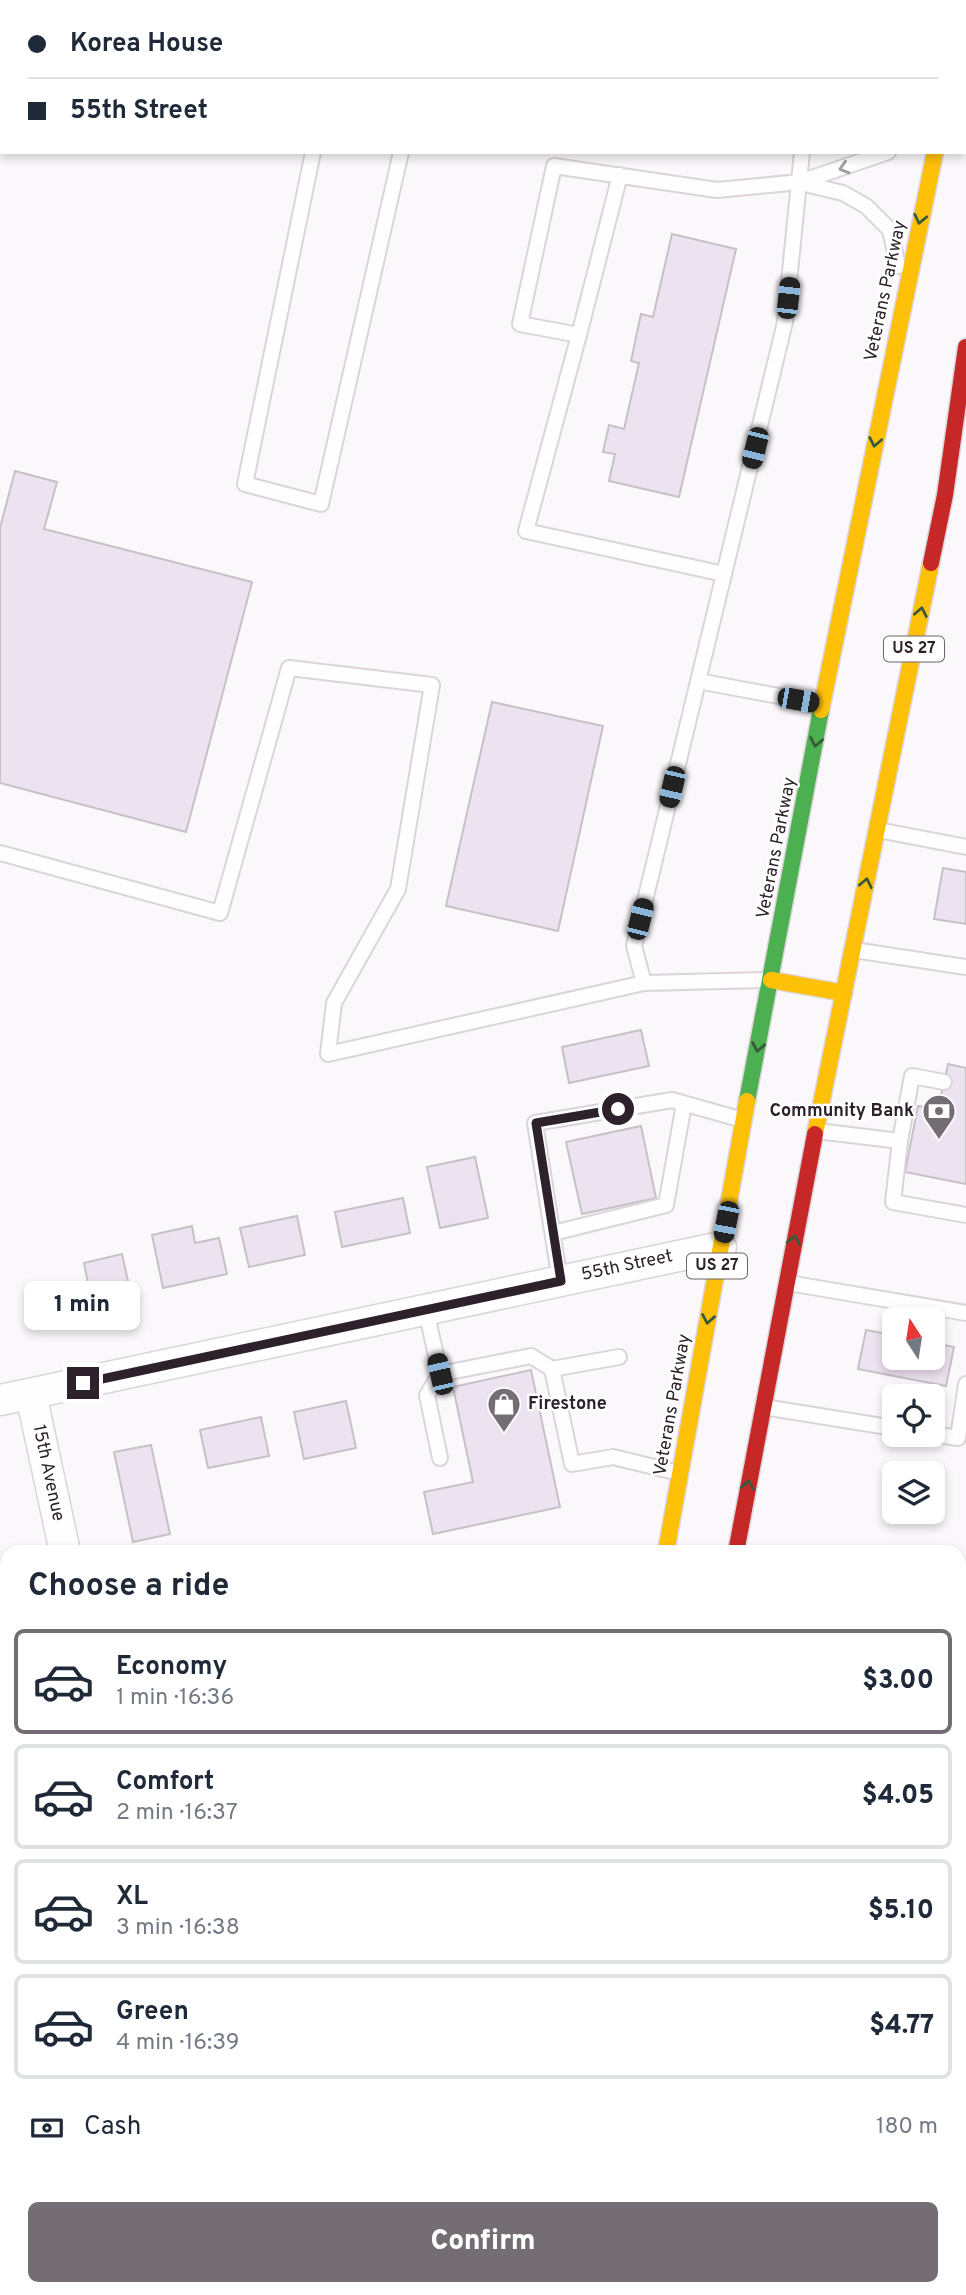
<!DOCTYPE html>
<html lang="en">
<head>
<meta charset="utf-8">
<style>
	body { margin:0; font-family:Overpass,sans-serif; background:#f6f6f7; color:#1f2937; height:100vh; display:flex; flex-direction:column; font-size:26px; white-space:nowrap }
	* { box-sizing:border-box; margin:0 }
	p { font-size:23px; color:#747a83 }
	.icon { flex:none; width:38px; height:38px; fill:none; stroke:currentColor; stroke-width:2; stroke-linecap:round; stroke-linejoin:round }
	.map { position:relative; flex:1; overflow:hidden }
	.details { position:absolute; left:0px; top:1545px; width:966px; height:751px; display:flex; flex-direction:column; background:#fff; border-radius:21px 21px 0 0; box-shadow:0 4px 10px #0003 }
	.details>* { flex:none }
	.banner { position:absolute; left:0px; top:0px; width:966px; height:154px; box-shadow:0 4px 10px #0003; display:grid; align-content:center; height:154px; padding:0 28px; background:#fff }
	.needle { width:46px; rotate:348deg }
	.tools { position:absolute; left:882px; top:1307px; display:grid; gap:14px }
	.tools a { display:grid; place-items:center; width:63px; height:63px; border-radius:10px; background:#fff; box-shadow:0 4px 10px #0003; font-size:35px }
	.end { position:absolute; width:32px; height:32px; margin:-16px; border:9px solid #2d222c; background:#fff; box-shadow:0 0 0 4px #fff }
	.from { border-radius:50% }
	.bubble { position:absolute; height:49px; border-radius:10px; background:#fff; box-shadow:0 4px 10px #0003; font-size:23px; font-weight:800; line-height:49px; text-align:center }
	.car { position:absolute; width:21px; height:42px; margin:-21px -10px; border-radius:9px; box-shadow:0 0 5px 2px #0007; background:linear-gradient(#222 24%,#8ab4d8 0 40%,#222 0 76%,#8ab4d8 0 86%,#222 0) }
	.banner b { display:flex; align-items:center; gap:24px; height:66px; font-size:26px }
	.banner b+b { border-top:2px solid #e0e1e3 }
	.banner i { width:18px; height:18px; background:#1f2937 }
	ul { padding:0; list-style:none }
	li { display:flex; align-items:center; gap:21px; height:105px; margin:0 14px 10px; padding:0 14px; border:4px solid #e0e1e3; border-radius:10px }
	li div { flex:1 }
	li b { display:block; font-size:26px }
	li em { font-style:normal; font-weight:800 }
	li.on { border-color:#756d74 }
	li>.icon { width:63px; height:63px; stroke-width:1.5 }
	h2 { padding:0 28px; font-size:32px; line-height:84px }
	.pay { display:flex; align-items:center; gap:18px; height:77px; padding:0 28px; font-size:26px }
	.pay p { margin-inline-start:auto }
	.action { display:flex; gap:14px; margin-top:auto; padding:14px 28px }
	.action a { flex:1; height:80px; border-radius:10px; background:#756d74; color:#fff; font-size:28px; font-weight:800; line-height:80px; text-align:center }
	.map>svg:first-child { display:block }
</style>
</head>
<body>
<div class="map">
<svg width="966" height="2295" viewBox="0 0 966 2295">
	<rect width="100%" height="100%" fill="#fbf8fb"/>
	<g fill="#ede3f0" stroke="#c6c1c7" stroke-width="2">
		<polygon points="473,0 733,0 472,2"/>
		<polygon points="672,234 736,249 679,497 609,481 615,454 603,452 609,425 624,429 639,363 631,361 641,314 653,317"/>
		<polygon points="15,471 57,482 44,529 252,582 186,832 0,783 0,528"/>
		<polygon points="492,702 603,726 558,931 446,906"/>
		<polygon points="943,868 966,872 966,924 934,919"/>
		<polygon points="641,1030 649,1066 569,1083 562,1047"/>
		<polygon points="948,1064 966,1068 966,1184 905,1172 918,1106 938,1110"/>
		<polygon points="641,1126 656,1198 582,1214 566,1142"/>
		<polygon points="475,1157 488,1218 440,1228 427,1167"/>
		<polygon points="403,1198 410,1233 342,1247 335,1212"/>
		<polygon points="297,1216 305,1255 249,1267 240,1228"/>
		<polygon points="192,1226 195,1243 219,1238 227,1274 163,1288 152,1235"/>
		<polygon points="122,1254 131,1295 92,1303 84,1263"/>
		<polygon points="866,1330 894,1335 894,1358 933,1358 933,1343 954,1347 946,1386 858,1369"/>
		<polygon points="531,1370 560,1507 433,1534 424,1492 473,1482 453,1387"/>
		<polygon points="346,1401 356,1448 304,1459 294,1412"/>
		<polygon points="261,1417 269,1456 208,1468 200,1430"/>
		<polygon points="151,1445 170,1534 133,1542 114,1452"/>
		<polygon points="561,1548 562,1552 509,1552"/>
		<polygon points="0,1631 7,1660 7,1699 0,1700"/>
		<polygon points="7,1731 7,1787 0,1788 0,1733"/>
		<polygon points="0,2185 4,2185 7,2200 7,2289 25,2289 26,2295 0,2295"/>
		<polygon points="959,2186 966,2213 966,2218 959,2220"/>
		<polygon points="966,2274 966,2295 936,2295 945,2289 959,2289 959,2279"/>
	</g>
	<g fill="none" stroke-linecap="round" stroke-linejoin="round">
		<defs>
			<g id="lane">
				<polyline points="345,2 345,0"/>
				<polyline points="436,2 436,0"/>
				<polyline points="833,2 833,0"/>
				<polyline points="313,152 245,484 321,504 401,152"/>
				<polyline points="620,175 579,335 520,324 554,166 717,190 800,182 888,152"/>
				<polyline points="801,183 843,193 866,206 890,230 898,266"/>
				<polyline points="579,335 526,531 724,574"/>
				<polyline points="698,681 821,704"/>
				<polyline points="878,830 966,847"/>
				<polyline points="0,853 220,913 289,668 432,685 398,889 334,1003 328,1054 644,983 766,980"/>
				<polyline points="854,950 966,967"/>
				<polyline points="644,983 634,946 785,322 802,152"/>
				<polyline points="817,1131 900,1141 912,1076 944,1082"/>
				<polyline points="900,1141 893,1202 966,1215"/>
				<polyline points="553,1233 666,1205 684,1104"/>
				<polyline points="560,1281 535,1123 672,1100 743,1120"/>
				<polyline points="788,1283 966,1313"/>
				<polyline points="426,1310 440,1374"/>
				<polyline points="552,1369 572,1464 613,1457 679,1473"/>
				<polyline points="764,1407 894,1428"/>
				<polyline points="933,1434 958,1438 966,1384"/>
				<polyline points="440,1458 427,1395 440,1374 531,1356 552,1369 619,1357"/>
				<polyline points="82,2289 83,2295"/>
				<polyline points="236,2289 237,2295"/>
				<polyline points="373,2289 385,2295"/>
				<polyline points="738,2289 753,2291 754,2289"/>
				<polyline points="402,2295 405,2289"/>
			</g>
			<g id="street">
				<polyline points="31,1394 65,1552"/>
				<polyline points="0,1400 721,1247"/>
			</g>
			<g id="fast">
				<polyline points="747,1101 821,710"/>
				<polyline points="959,1958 966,1956"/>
				<polyline points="0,2113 7,2112"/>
			</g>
			<g id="slow">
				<polyline points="964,16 966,8"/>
				<polyline points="821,710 935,152"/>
				<polyline points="771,980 844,993"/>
				<polyline points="815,1134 931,563"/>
				<polyline points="666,1552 747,1101"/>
				<polyline points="564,2295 566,2289"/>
			</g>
			<g id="jam">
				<polyline points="931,563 945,495 966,347"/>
				<polyline points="736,1552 815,1134"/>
				<polyline points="959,1904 966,1903"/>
				<polyline points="492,2295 494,2289"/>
			</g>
		</defs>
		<use href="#lane" stroke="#dbd4da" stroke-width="18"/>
		<use href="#street" stroke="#dbd4da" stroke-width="33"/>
		<use href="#fast" stroke="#dbd4da" stroke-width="19"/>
		<use href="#slow" stroke="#dbd4da" stroke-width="19"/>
		<use href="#jam" stroke="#dbd4da" stroke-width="19"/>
		<use href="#lane" stroke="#fefefe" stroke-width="14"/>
		<use href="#street" stroke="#fefefe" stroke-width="30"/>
		<use href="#fast" stroke="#4caf50" stroke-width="16"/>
		<use href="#slow" stroke="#ffc107" stroke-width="16"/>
		<use href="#jam" stroke="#c62828" stroke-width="16"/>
	</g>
	<defs><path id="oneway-chevron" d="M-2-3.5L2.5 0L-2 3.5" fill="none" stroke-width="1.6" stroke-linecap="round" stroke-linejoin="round" transform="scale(1.75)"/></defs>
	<use stroke="#a09ba0" href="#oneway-chevron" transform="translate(844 168) rotate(163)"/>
	<g stroke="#395a3a">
		<use href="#oneway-chevron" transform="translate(920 219) rotate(102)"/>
		<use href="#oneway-chevron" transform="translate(875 442) rotate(101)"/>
		<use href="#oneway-chevron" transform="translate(921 612) rotate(-79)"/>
		<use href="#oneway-chevron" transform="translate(816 742) rotate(101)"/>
		<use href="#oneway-chevron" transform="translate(866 883) rotate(-78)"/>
		<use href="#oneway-chevron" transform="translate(758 1047) rotate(101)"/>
		<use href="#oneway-chevron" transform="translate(794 1240) rotate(-79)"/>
		<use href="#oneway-chevron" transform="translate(708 1319) rotate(100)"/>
		<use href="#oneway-chevron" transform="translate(748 1485) rotate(-80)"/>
	</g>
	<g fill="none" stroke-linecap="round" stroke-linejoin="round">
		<polyline stroke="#2d222c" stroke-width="9" points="83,1383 561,1281 536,1123 618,1109"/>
	</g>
	<defs>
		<symbol id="bank-pin" viewBox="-11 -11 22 30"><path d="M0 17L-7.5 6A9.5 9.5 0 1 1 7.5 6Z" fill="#756d74" stroke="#fff"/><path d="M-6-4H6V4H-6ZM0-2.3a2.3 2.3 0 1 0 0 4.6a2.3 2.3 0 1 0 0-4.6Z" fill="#fff"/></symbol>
		<symbol id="shop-pin" viewBox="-11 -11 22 30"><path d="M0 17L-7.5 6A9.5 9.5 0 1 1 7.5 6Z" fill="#756d74" stroke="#fff"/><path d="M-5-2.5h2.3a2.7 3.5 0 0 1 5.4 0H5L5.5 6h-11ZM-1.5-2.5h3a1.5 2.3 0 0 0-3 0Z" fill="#fff"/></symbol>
	</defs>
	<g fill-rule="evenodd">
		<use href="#bank-pin" x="920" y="1092" width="38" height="52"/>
		<use href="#shop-pin" x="485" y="1385" width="38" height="52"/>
	</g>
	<g text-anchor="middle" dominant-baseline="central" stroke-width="5" stroke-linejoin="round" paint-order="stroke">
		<g fill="#fff" stroke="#6c646b" stroke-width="2">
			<rect x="884" y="636.5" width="60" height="25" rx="5"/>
			<rect x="687" y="1253.5" width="60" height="25" rx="5"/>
		</g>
		<g font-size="16" font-weight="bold" fill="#2d222c">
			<text x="914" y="649">US 27</text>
			<text x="717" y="1266">US 27</text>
		</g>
		<g font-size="18" fill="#2d222c" stroke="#fff">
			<text transform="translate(886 291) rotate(-78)">Veterans Parkway</text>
			<text transform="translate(777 848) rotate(-79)">Veterans Parkway</text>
			<text transform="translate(627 1266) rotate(-12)">55th Street</text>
			<text transform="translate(673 1405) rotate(-80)">Veterans Parkway</text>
			<text transform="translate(48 1473) rotate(78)">15th Avenue</text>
		</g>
		<g font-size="18" font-weight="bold" fill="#2d222c" stroke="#fff" text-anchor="end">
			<text x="914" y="1111">Community Bank</text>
			<text x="528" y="1404" text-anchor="start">Firestone</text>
		</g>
	</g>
</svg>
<div class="tools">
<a><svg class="needle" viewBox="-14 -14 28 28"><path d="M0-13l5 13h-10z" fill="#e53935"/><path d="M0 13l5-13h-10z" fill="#747a83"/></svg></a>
<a><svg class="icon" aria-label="locate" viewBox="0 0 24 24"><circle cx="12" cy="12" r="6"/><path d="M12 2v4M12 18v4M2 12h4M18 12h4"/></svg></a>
<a><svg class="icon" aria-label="layers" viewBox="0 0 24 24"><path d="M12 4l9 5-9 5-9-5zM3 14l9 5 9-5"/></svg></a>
</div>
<i class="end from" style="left:618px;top:1109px"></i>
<i class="end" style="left:83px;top:1383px"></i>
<div class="bubble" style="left:24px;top:1281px;width:116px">1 min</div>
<i class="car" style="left:788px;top:298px;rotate:6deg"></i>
<i class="car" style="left:755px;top:448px;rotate:194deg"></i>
<i class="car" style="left:798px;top:700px;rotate:100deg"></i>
<i class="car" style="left:672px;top:787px;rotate:193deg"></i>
<i class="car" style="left:640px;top:919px;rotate:14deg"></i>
<i class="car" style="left:726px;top:1222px;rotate:191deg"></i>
<i class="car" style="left:440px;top:1374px;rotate:347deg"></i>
<div class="banner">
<b><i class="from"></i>Korea House</b>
<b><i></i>55th Street</b>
</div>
<section class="details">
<h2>Choose a ride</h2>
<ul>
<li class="on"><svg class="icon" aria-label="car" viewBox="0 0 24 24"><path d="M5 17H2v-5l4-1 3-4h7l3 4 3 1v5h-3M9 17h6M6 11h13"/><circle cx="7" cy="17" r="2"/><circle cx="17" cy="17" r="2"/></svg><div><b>Economy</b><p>1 min · 16:36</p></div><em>$3.00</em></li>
<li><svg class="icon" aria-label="car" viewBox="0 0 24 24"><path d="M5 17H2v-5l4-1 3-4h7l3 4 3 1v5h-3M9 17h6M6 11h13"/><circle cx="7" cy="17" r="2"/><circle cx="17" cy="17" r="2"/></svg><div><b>Comfort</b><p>2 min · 16:37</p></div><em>$4.05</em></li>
<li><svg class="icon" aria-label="car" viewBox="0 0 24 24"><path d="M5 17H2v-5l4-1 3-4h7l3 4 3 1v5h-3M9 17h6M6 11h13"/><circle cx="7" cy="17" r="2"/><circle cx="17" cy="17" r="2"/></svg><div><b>XL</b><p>3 min · 16:38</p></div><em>$5.10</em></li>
<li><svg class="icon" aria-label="car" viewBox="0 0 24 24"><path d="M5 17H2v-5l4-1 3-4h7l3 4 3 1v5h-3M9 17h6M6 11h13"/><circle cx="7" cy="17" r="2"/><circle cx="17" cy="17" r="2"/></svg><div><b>Green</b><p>4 min · 16:39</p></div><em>$4.77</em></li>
</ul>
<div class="pay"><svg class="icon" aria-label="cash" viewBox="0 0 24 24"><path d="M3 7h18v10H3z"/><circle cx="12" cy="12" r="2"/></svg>Cash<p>180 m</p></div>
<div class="action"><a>Confirm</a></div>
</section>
</div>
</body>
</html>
